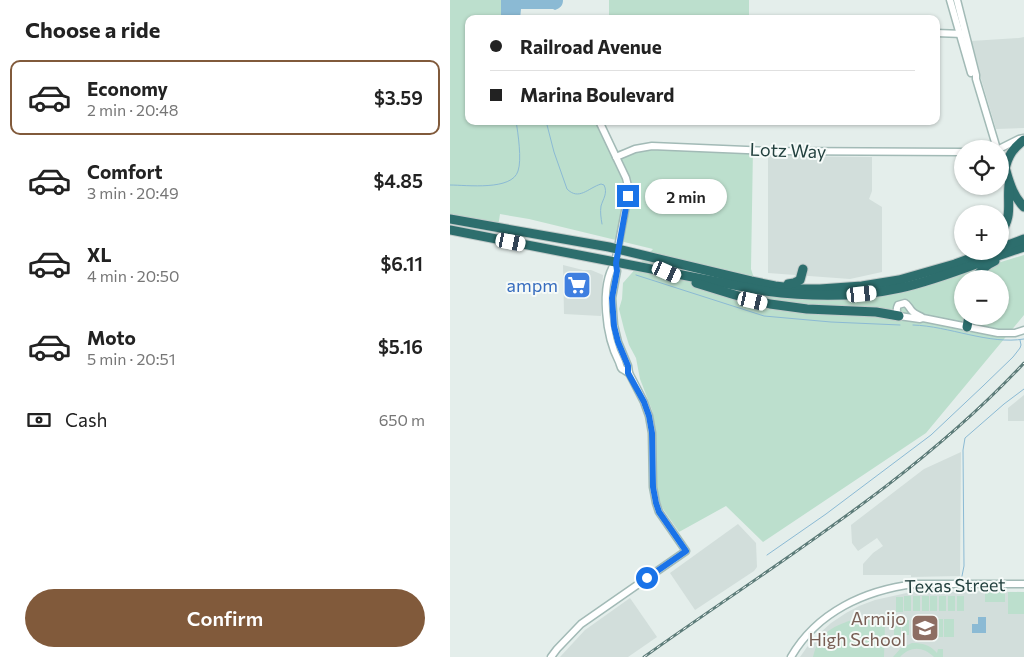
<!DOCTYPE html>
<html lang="en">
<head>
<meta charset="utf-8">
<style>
	body { margin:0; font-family:Commissioner,sans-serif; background:#f2f2f2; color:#222; height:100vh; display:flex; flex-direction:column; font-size:19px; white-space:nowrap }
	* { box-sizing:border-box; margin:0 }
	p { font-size:16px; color:#767676 }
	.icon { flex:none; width:28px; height:28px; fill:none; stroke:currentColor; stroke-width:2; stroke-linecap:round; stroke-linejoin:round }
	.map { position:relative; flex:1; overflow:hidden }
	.panel { display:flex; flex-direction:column; background:#fff; width:450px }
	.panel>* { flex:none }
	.top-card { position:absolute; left:15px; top:15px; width:475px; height:110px; border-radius:10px; box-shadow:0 1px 4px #0004; display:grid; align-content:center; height:110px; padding:0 25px; background:#fff }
	.controls { position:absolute; left:504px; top:140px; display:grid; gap:10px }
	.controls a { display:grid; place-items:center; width:55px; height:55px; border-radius:50%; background:#fff; box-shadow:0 1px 4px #0004; font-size:25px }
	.end { position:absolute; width:22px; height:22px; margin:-11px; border:6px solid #1a73e8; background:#fff; box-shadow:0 0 0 2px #fff }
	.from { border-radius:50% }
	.bubble { position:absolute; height:35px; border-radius:18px; background:#fff; box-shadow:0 1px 4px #0004; font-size:16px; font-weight:600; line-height:35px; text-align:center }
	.car { position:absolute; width:15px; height:30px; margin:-15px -8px; border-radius:6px; box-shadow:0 0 4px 1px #0007; background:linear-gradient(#fff 24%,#345 0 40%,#fff 0 76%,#345 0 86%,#fff 0) }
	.top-card b { display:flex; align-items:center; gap:18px; height:48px; font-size:19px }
	.top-card b+b { border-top:1px solid #e0e0e0 }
	.top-card i { width:12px; height:12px; background:#222 }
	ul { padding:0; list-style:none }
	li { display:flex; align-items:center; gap:15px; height:75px; margin:0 10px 8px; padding:0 15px; border:2px solid transparent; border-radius:10px }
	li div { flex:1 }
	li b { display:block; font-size:19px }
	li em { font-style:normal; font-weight:600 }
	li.on { border-color:#815a3b }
	li>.icon { width:45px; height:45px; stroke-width:1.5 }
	h2 { padding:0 25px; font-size:22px; line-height:60px }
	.pay { display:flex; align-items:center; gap:12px; height:55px; padding:0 25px; font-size:19px }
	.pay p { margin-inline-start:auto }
	.button { display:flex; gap:10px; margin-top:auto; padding:10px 25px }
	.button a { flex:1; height:58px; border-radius:30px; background:#815a3b; color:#fff; font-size:20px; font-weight:600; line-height:58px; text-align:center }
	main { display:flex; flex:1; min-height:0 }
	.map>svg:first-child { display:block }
</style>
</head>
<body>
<main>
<section class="panel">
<h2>Choose a ride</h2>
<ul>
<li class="on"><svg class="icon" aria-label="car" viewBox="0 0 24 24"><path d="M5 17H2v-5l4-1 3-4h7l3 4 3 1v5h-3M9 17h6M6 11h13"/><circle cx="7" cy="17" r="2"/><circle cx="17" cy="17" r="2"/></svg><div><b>Economy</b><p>2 min · 20:48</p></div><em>$3.59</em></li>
<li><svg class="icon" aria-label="car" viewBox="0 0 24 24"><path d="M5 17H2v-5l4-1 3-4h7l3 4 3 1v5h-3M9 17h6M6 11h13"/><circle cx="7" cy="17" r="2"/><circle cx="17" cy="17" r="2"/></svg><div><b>Comfort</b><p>3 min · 20:49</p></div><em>$4.85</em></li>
<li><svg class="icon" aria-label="car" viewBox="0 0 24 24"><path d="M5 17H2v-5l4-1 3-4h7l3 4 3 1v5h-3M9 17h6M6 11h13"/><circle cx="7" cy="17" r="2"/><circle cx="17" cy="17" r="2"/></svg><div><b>XL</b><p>4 min · 20:50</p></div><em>$6.11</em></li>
<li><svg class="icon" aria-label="car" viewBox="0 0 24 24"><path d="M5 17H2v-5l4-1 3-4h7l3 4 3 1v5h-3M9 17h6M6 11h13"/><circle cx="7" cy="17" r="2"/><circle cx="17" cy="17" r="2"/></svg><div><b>Moto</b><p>5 min · 20:51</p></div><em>$5.16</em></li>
</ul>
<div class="pay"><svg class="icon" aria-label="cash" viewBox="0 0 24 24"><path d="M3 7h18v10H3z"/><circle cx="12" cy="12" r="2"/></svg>Cash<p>650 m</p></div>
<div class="button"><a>Confirm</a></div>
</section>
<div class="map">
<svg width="574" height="657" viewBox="0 0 574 657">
	<rect width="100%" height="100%" fill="#e4eeeb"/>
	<g fill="#d2dedb">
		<polygon points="574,37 574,128 546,129 521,45 521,41 569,38"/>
		<polygon points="318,156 422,157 422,191 419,199 432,207 432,272 400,279 318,273"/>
		<polygon points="113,265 133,270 141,270 153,275 151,303 151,316 114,314"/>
		<polygon points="574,395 574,421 558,421 558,408"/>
		<polygon points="511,452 510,576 461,577 461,575 413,575 413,564 423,553 433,546 427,538 408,551 402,543 401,525 474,469"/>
		<polygon points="288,524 306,543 307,567 304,571 245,610 220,573"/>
		<polygon points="516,591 574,592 574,657 350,657 357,647 371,632 381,623 396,613 409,606 425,600 461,592 515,592"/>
		<polygon points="180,598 207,637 178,657 110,657 135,630"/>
	</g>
	<g fill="#bcdfcd" fill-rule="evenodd">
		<path d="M 0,0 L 62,0 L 62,19 L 19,19 L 19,121 L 152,121 L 167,151 L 198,143 L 303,148 L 301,269 L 308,291 L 476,285 L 574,255 L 574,315 L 476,433 L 313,542 L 276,506 L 229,532 L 213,509 L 205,490 L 205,430 L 202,410 L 190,379 L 186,358 L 179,345 L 174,329 L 169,309 L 172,299 L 173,283 L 203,249 L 79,219 L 50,214 L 48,227 L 0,219 ZM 512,279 L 550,279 L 550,316 L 512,316 Z"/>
		<polygon points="159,0 299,0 299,17 298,19 159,19"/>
		<polygon points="535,591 555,592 555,602 535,602"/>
		<rect x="558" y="592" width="16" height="22"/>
		<rect x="454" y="596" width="7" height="15"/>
		<rect x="463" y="596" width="7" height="15"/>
		<rect x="472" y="596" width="7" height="15"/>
		<rect x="480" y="596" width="7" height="15"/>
		<rect x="489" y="596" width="7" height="15"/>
		<rect x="498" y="596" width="7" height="15"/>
		<rect x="507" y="596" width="7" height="15"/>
		<rect x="446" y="597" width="7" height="15"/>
		<rect x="461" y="619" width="10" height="18"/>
		<rect x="472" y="619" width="10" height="18"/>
		<rect x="483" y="619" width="10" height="18"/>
		<rect x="494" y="619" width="10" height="18"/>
		<path d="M 402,620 L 425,620 L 435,624 L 434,657 L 363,657 C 368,634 381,627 402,620 Z"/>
		<rect x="444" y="620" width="7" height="15"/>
		<rect x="452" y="620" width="7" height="15"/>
		<path d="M 462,643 C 473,643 480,645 487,653 L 488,649 L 493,649 L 493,657 L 484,657 C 473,646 460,646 450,657 L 443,657 L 451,648 Z"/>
	</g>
	<g fill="#8bbad4">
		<path d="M 51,0 L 113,0 C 113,6 110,8 105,10 L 103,9 L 71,9 L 70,19 L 51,19 Z"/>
		<polygon points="528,617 536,617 536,633 522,633 522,624 528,624"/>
	</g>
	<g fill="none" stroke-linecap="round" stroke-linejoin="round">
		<g stroke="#8bbad4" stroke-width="1">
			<path d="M 96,121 L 104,152 L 117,189 C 129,201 138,188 151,184 L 154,185 C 158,193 153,199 151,206 C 150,212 151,218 152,224"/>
			<path d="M 0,185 C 17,185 62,191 68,171 C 72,160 68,133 66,121"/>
			<polyline points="186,275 314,316 381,322 450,325"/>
			<path d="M 463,325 C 499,326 539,345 574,339"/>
			<polyline points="317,555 376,514 481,435 533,386 563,357 570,348 571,345 570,340"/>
			<polyline points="512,576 514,566 513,450 515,438 554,404 574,389"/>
		</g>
		<defs>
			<g id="secondary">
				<polyline points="500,0 521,73"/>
				<polyline points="507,0 526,75 526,79 547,149"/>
				<polyline points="486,33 513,34"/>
				<polyline points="549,149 569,139 574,138"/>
				<polyline points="166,157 185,149 202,146 318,151 512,152"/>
				<path d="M 165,263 C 149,287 156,337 169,362 C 170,364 170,367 172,369 C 173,369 178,373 179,373"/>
				<path d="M 473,318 C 470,315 465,315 462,311 C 459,308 459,305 455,303 L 448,305 C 446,309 446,312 449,316 L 470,319 L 473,318 L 548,333 L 565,333 L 574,330"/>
				<polyline points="101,657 107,649 131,624 236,551 209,512 206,503 203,487 202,433 199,416 194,402 179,373 178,366 168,342 164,325 162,298 167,271 165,263 179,190 176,178 149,121"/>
				<path d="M 341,657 C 367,612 415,590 465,584 L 574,584"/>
			</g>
			<g id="highway">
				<path d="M 550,156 C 552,161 554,166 556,171 C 560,185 564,197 574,207"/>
				<path d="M 555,169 C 558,156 563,148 574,140"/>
				<polyline points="0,219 159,247 301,281 325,286 351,289 370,289 412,286 449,280 505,264 540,251"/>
				<path d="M 0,230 L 315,291 C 361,297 405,298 450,288 C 492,279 533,260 574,247"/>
				<path d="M 550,234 C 563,216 557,205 559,185"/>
				<polyline points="550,248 574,239"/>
				<path d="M 525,279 C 530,270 536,265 545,261"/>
				<polyline points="246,283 285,295 320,304 357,309 426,312 449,316"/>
				<polyline points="338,284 344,283 350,280 353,269"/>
				<polyline points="517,327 519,316"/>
			</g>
		</defs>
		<use href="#secondary" stroke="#a2bab6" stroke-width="9"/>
		<use href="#highway" stroke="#c1cac9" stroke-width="11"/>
		<use href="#secondary" stroke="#fff" stroke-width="6"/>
		<use href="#highway" stroke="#2d6e6d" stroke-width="9"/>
		<defs>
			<path id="rail" d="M 194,657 C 324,564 464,481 574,363"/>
		</defs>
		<use href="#rail" stroke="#5d7c79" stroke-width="3"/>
		<use href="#rail" stroke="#f5faf8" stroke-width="1" stroke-dasharray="4" stroke-linecap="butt"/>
	</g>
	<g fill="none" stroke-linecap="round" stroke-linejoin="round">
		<polyline stroke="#1a73e8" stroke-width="6" points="178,196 166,263 167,271 162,298 164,326 168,342 178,366 178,373 194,402 199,416 202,433 203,487 206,503 209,512 236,551 197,578"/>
	</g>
	<defs>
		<symbol id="supermarket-square" viewBox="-11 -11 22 22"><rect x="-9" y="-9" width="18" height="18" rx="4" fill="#3f7fe0" stroke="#f5faf8"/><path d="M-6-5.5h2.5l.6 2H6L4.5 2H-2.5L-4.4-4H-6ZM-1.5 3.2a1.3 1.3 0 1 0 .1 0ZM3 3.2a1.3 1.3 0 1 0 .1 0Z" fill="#fff"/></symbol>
		<symbol id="school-square" viewBox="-11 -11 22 22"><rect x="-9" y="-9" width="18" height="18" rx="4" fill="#8d6e63" stroke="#f5faf8"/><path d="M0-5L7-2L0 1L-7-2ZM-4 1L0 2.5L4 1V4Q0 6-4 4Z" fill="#fff"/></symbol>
	</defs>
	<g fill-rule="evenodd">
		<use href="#supermarket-square" x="111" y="269" width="32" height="32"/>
		<use href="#school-square" x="459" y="612" width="32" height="32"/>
	</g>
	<g text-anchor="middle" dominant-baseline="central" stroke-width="4" stroke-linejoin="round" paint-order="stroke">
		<g font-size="18" fill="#22403e" stroke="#f5faf8">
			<text transform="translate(338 150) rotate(2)">Lotz Way</text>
			<text transform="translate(505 585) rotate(-1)">Texas Street</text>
		</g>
		<g font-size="18" fill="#366cbe" stroke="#f5faf8" text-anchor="end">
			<text x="108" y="285">ampm</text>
		</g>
		<g font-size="18" fill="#785e54" stroke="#f5faf8" text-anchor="end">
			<text x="456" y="618">Armijo<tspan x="456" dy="21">High School</tspan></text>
		</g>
	</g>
</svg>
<div class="controls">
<a><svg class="icon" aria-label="locate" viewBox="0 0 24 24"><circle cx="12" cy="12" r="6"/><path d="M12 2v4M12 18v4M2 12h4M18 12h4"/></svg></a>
<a>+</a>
<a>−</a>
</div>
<i class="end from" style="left:197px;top:578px"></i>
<i class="end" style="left:178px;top:196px"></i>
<div class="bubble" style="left:195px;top:179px;width:82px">2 min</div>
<i class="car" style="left:61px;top:242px;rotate:101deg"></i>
<i class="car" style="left:217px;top:272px;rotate:114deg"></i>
<i class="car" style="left:412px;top:294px;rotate:84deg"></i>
<i class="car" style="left:303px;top:301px;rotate:103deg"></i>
<div class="top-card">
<b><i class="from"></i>Railroad Avenue</b>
<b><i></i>Marina Boulevard</b>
</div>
</div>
</main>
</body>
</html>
